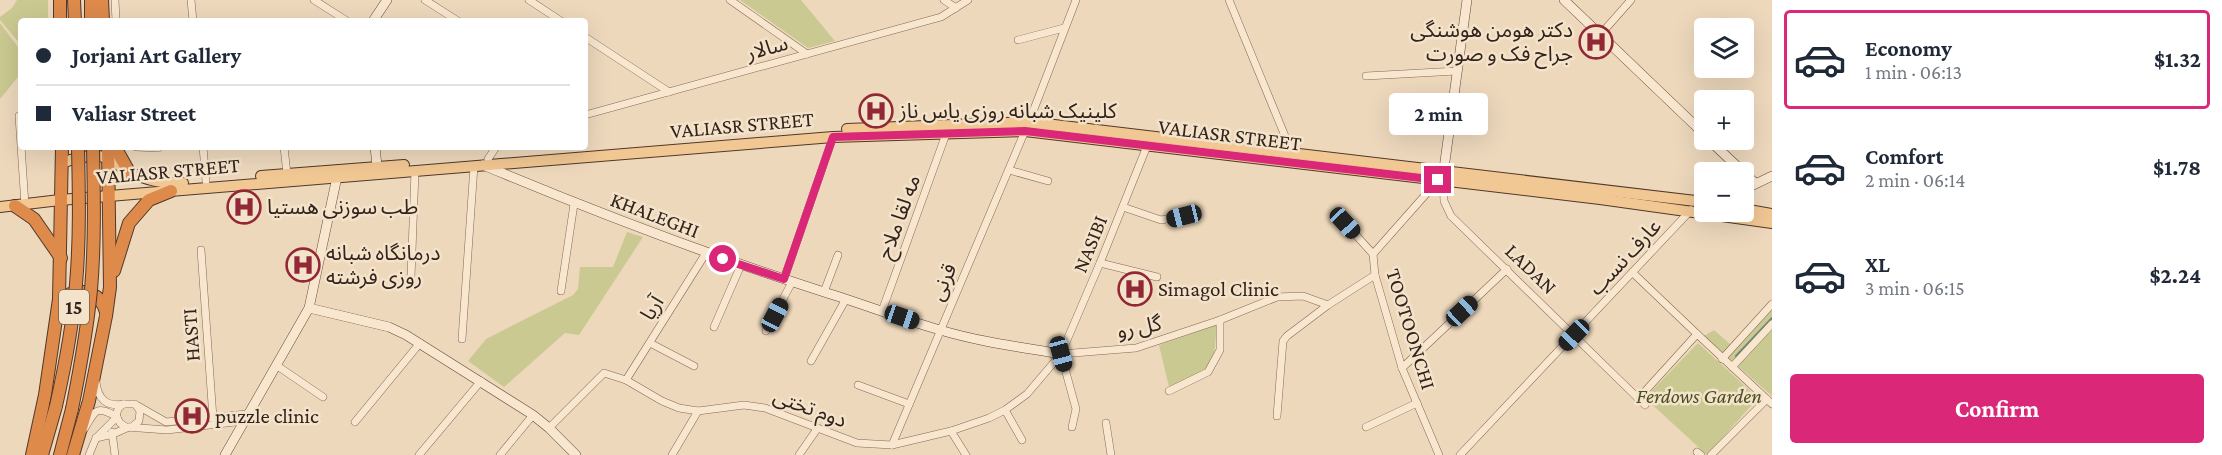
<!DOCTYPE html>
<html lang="en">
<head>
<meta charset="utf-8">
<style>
	body { margin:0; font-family:"Crimson Pro","Noto Sans Arabic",serif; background:#f2f2f3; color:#1f2937; height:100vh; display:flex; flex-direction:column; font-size:22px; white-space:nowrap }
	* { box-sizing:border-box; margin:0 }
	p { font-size:20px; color:#747a83 }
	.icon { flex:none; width:33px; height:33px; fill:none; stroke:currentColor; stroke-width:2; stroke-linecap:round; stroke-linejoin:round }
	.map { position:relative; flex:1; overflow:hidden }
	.sheet { display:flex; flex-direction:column; background:#fff; width:450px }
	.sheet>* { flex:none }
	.top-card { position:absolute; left:18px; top:18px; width:570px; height:132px; border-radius:6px; box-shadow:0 6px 24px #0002; display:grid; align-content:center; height:132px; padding:0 18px; background:#fff }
	.controls { position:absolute; left:1694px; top:18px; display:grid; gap:12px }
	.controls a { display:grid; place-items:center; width:60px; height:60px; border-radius:6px; background:#fff; box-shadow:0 6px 24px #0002; font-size:30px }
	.end { position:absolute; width:27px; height:27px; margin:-14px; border:8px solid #db2777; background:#fff; box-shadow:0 0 0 3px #fff }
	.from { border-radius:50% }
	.bubble { position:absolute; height:42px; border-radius:6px; background:#fff; box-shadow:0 6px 24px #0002; font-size:20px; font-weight:700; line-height:42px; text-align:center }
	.car { position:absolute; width:18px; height:36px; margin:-18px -9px; border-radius:8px; box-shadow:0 0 4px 2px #0007; background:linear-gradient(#222 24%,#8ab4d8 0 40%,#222 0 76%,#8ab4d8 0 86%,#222 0) }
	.top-card b { display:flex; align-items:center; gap:21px; height:57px; font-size:22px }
	.top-card b+b { border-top:2px solid #e0e1e3 }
	.top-card i { width:15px; height:15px; background:#1f2937 }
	ul { padding:10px 0 0; list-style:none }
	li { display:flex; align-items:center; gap:18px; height:99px; margin:0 12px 9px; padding:0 6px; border:3px solid transparent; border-radius:6px }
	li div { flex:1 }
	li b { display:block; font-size:22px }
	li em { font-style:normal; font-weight:700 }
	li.active { border-color:#db2777 }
	li>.icon { width:54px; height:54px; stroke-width:1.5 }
	.cta { display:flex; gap:12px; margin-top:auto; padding:12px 18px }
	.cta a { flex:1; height:69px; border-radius:6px; background:#db2777; color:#fff; font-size:24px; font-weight:700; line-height:69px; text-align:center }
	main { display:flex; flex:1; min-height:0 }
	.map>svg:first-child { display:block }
</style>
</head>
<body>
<main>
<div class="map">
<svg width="1772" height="455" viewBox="0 0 1772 455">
	<rect width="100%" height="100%" fill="#edd8bc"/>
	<g fill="#cac991">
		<polygon points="17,0 48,0 48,21 21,21 21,45 0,20 0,17 12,8"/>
		<polygon points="740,0 801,0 835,41 808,48"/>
		<polygon points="0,23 21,51 21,80 18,77 0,99"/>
		<polygon points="627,232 643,237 579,335 565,333 504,387 468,361 486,339 573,295 578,289 580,267 613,267"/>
		<polygon points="1772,300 1772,396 1704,336 1714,330 1730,344"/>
		<path d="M 1216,325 C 1216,371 1208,370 1169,387 L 1159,345 Z"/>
		<polygon points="1698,343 1758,398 1707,455 1645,398"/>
	</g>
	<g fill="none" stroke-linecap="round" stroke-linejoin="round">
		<polyline stroke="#688b7d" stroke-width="2" points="1736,356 1772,318"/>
		<defs>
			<g id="street">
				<polyline points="115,0 116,21"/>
				<polyline points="191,0 193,21"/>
				<polyline points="314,0 347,21"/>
				<polyline points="425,0 458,21"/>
				<polyline points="529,0 561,21"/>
				<polyline points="730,0 807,54"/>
				<polyline points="944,0 956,8"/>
				<polyline points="1229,0 1292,153"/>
				<polyline points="1600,35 1631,0"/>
				<polyline points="585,37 669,92"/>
				<polyline points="1018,40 1064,28"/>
				<polyline points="1366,76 1457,71"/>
				<polyline points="585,115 941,17 968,0"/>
				<polyline points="19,116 25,205"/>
				<polyline points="1029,122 1076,0"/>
				<polyline points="136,147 158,148"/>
				<polyline points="203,147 206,181"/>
				<polyline points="284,147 287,174"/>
				<polyline points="488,159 496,147"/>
				<polyline points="1009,170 1048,181"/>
				<polyline points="1443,180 1444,201 1451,216 1645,405"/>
				<polyline points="1427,193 1373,254 1375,275 1402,368 1439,455"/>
				<polyline points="1123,207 1161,220 1197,213"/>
				<polyline points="1345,223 1373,254"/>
				<polyline points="201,250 213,418"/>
				<polyline points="1100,263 1157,277"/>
				<polyline points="1633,273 1697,334"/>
				<polyline points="411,277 415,171"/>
				<polyline points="784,279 833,137"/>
				<polyline points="561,291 574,204"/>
				<polyline points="824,292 838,255"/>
				<polyline points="882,311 946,134"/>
				<polyline points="714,327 741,265"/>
				<polyline points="766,331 792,282"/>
				<polyline points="462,339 474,166"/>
				<polyline points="650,343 694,366"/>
				<polyline points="1061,354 1136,348 1220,320 1277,297 1303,296 1328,305"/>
				<polyline points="1061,354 1076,409 1072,427"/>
				<polyline points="1722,359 1772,304"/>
				<polyline points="811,361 846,299"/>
				<polyline points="276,365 323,397"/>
				<polyline points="1732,367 1772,324"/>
				<polyline points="1402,368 1507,269"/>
				<polyline points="626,380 706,253"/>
				<path d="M 96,382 C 98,400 107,407 124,404"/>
				<polyline points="858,385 909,404"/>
				<polyline points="1169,391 1208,372 1220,350 1220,320"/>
				<polyline points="1638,399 1697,334 1772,404"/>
				<polyline points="138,406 166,422 247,414"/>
				<polyline points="1005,410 1022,440"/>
				<polyline points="1277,416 1283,341 1287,336 1328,305 1375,275"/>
				<polyline points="355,422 420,343"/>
				<polyline points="1106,423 1111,455"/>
				<polyline points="133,426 139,421 140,411 135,404 123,404 118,409 116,416 120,423 126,427 167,430 243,421"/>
				<polyline points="1366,427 1417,403"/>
				<path d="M 85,428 C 96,409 96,406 116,416"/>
				<polyline points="549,428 604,373 626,380 662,401 679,408 698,411 744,405 765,408 857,443 892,445 951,431 989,418 1005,410 1027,394 1061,354 1100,263 1147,146"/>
				<polyline points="951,431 966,455"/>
				<polyline points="112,432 115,455"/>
				<polyline points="96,438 113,434 129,427"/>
				<polyline points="892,445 1025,131"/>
				<polyline points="1697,452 1701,455"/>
				<polyline points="89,455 96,438 117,417"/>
				<polyline points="419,455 481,381"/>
				<polyline points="500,455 533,415"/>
				<polyline points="672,455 698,411"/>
				<polyline points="799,455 817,429"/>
				<polyline points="1460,455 1691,210"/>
				<polyline points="1711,455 1767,399"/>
			</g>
			<g id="secondary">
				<polyline points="1564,0 1704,134"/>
				<polyline points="373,21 387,0"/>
				<polyline points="1709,140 1755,183"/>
				<polyline points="375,147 377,166"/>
				<path d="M 483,165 C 595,212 708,255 824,292 C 863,304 901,319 940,330 C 980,342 1020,347 1061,354"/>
				<polyline points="1443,176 1467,0"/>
				<polyline points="1743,190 1772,176"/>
				<polyline points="309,308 389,327 406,335 533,415 549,428 576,455"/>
				<polyline points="225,455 309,308 337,177"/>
			</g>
			<g id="primary">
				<polyline points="847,129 1029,122 1704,202"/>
				<path d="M 62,163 C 73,159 86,155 99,156 C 111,157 118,166 128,171 C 144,180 165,184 183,183"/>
				<polyline points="261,176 404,165"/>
				<polyline points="0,207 60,200 833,137 1025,131 1600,199 1772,223"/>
				<polyline points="1743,209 1772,214"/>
			</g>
			<g id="highway">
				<polyline points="60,0 60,21"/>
				<polyline points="74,0 75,21"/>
				<polyline points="91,0 91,21"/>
				<polyline points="102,0 103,21"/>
				<polyline points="115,147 129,172"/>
				<polyline points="15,206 34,219 61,258"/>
				<polyline points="114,271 129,223 149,200 171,191"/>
				<path d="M 66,296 C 82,287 101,293 106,312"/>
				<polyline points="32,455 45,395 59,299 62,147"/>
				<polyline points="42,455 56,406"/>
				<polyline points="60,455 72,409"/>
				<polyline points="73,455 89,401 106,316 110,287 108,147"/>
			</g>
		</defs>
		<use href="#street" stroke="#846856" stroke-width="8"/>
		<use href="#secondary" stroke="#654a3a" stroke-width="10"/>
		<use href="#primary" stroke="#51382b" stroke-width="12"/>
		<use href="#highway" stroke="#51382b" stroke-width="14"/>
		<use href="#street" stroke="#f8e6cf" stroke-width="7"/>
		<use href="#secondary" stroke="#f8e6cf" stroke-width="9"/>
		<use href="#primary" stroke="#f1c793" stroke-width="10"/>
		<use href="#highway" stroke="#dd8a4b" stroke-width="12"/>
		<defs>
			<g id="highway-bridge">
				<path d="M 56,406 C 65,366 73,325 76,284 C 80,239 79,193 78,147"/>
				<path d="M 72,409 C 80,369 87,330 91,290 C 95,243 94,195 93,147"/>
			</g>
		</defs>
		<use href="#highway-bridge" stroke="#51382b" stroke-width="14" stroke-linecap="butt"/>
		<use href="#highway-bridge" stroke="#dd8a4b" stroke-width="12"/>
	</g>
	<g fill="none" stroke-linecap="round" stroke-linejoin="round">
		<polyline stroke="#db2777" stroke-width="8" points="723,259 784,279 833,137 1025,131 1438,180"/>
	</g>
	<defs>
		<symbol id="hospital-ring" viewBox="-11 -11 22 22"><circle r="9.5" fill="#f4e3cb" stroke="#922736" stroke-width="1.5"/><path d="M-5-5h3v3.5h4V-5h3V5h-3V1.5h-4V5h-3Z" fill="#922736"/></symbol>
	</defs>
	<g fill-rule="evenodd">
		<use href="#hospital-ring" x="1577" y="23" width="38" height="38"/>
		<use href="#hospital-ring" x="857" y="92" width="38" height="38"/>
		<use href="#hospital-ring" x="225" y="188" width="38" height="38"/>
		<use href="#hospital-ring" x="284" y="246" width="38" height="38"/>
		<use href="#hospital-ring" x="1116" y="270" width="38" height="38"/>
		<use href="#hospital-ring" x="173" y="397" width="38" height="38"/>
	</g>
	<g text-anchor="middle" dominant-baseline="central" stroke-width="5" stroke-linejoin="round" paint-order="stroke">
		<rect fill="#f4e3cb" stroke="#6d5d50" stroke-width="1.5" x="59" y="290" width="30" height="34" rx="4.5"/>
		<g font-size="20" font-weight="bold" fill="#33231b">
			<text x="74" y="307">15</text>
		</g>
		<g font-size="21" fill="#33231b" stroke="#f4e3cb" text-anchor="start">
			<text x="1573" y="30" text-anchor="end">دکتر هومن هوشنگی<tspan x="1573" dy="24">جراح فک و صورت</tspan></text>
			<text x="899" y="111">کلینیک شبانه روزی یاس ناز</text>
			<text x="267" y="207">طب سوزنی هستیا</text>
			<text x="326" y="253">درمانگاه شبانه<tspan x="326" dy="24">روزی فرشته</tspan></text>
			<text x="1158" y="289">Simagol Clinic</text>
			<text x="215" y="416">puzzle clinic</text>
		</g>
		<g font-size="21" fill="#33231b" stroke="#f4e3cb">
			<text transform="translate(767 48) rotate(-16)">سالار</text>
			<text transform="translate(742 125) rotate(-5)">VALIASR STREET</text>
			<text transform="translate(1230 135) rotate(7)">VALIASR STREET</text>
			<text transform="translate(168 171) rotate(-5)">VALIASR STREET</text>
			<text transform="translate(655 215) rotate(21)">KHALEGHI</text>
			<text transform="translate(899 217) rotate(-70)">مه لقا ملاح</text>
			<text transform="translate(1090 244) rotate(-68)">NASIBI</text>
			<text transform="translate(1625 257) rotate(-47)">عارف نسب</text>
			<text transform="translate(1531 269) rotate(44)">LADAN</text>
			<text transform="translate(943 282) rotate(-67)">قرنی</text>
			<text transform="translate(652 308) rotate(-58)">آریا</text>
			<text transform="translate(1139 327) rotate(-11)">گل رو</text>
			<text transform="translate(1411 329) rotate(73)">TOOTOONCHI</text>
			<text transform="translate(191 335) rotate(-94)">HASTI</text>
			<text transform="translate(810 408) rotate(20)">دوم تختی</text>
		</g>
		<g font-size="21" font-style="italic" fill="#4a4f22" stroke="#f4e3cb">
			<text x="1699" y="396">Ferdows Garden</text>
		</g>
	</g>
</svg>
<div class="controls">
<a><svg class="icon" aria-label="layers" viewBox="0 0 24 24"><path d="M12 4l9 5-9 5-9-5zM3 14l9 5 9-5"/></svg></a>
<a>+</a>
<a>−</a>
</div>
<i class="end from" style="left:723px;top:259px"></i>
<i class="end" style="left:1438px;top:180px"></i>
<div class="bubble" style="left:1389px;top:93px;width:99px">2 min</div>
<i class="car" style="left:1184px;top:216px;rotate:256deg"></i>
<i class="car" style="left:1345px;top:223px;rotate:137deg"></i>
<i class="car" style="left:1462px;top:311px;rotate:47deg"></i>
<i class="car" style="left:775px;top:315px;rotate:28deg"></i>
<i class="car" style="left:902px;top:317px;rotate:109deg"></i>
<i class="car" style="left:1574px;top:335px;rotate:224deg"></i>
<i class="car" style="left:1061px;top:354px;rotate:165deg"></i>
<div class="top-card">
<b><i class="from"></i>Jorjani Art Gallery</b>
<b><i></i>Valiasr Street</b>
</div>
</div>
<section class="sheet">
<ul>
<li class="active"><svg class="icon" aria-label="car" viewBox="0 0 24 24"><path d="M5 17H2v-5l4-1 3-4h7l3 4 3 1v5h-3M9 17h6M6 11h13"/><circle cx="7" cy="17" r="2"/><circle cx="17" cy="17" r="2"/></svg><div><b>Economy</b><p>1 min · 06:13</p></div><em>$1.32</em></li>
<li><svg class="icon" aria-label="car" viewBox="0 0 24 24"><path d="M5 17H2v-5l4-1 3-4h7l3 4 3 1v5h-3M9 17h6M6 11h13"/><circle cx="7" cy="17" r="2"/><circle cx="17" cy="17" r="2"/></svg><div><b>Comfort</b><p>2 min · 06:14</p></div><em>$1.78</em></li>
<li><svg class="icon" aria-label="car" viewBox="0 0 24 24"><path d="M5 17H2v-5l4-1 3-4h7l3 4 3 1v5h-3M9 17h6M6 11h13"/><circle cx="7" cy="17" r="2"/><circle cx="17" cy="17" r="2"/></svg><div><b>XL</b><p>3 min · 06:15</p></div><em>$2.24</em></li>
</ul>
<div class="cta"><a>Confirm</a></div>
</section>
</main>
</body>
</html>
